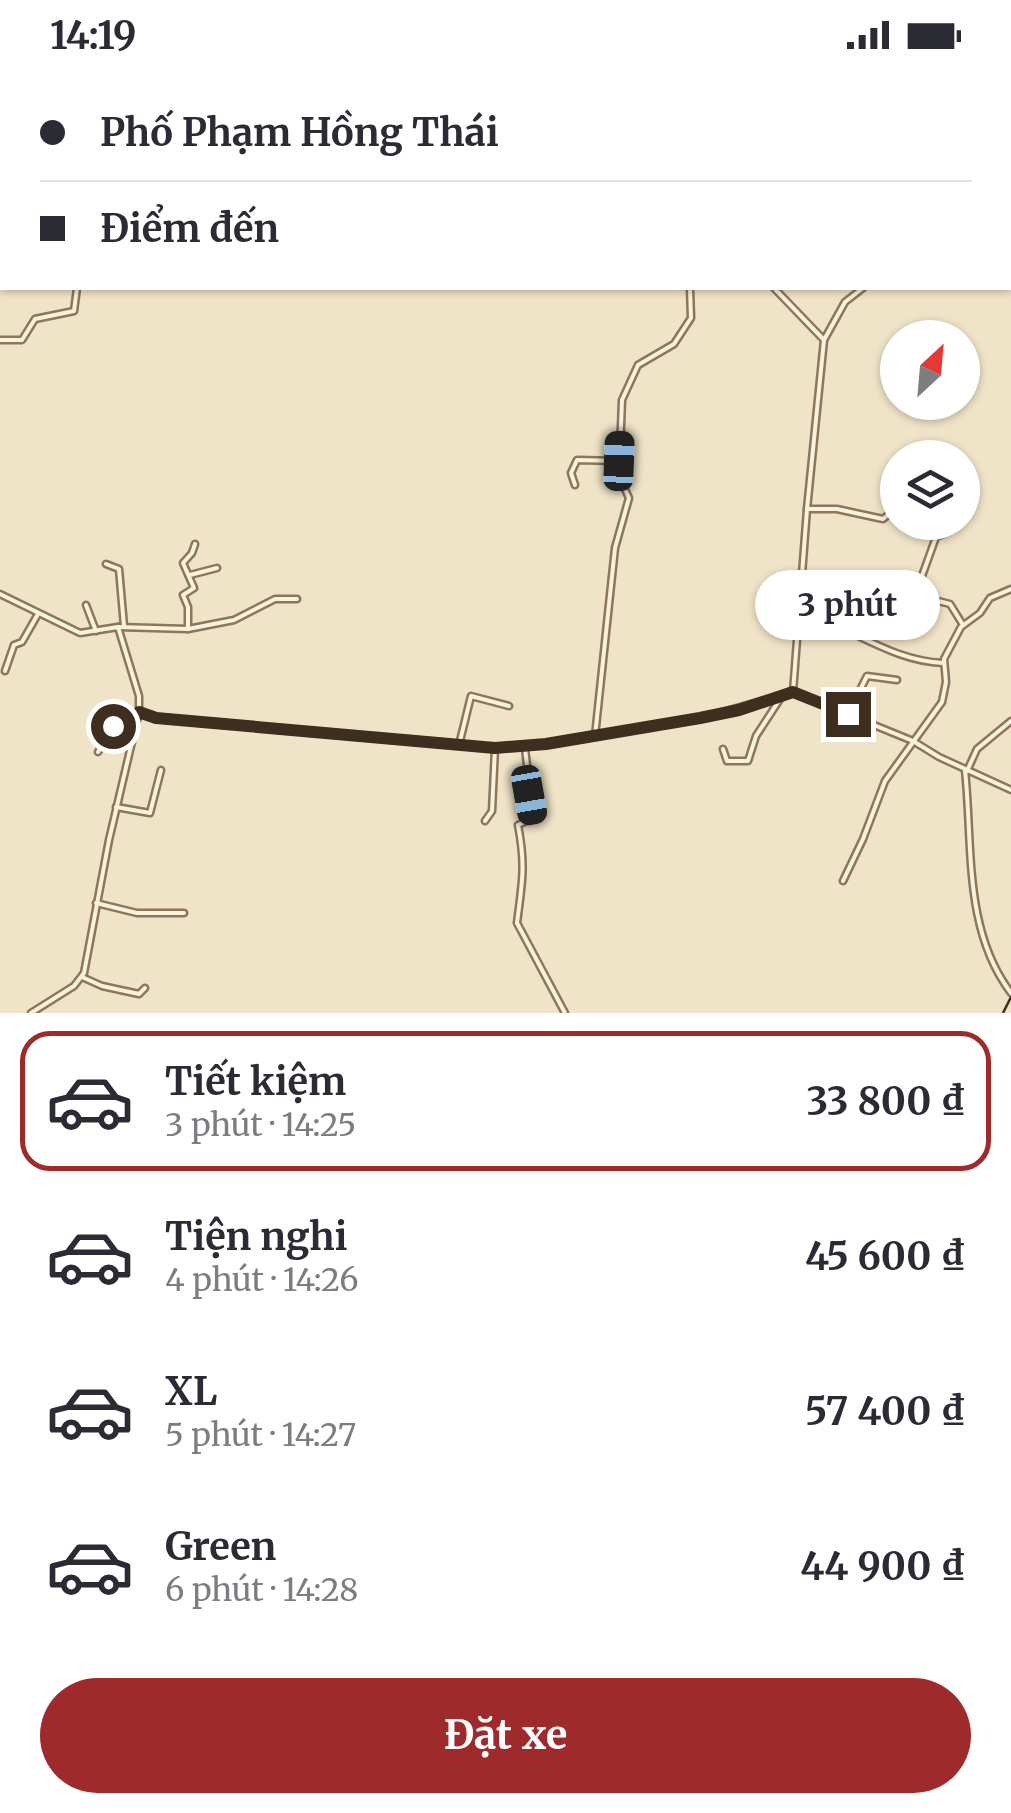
<!DOCTYPE html>
<html lang="vi">
<head>
<meta charset="utf-8">
<style>
	body { margin:0; font-family:Merriweather,serif; background:#f7f7f7; color:#2b2b33; height:100vh; display:flex; flex-direction:column; font-size:38px; white-space:nowrap }
	* { box-sizing:border-box; margin:0 }
	p { font-size:32px; color:#7c7c81 }
	.icon { flex:none; width:55px; height:55px; fill:none; stroke:currentColor; stroke-width:2; stroke-linecap:round; stroke-linejoin:round }
	.map { position:relative; height:943px; overflow:hidden }
	.drawer { display:flex; flex-direction:column; background:#fff; flex:1 }
	.drawer>* { flex:none }
	.top-card { position:absolute; left:0px; top:0px; width:1012px; height:220px; box-shadow:0 2px 8px #0004; display:grid; align-content:center; height:220px; padding:0 40px; background:#fff }
	.needle { width:65px; rotate:26deg }
	.fabs { position:absolute; left:880px; top:250px; display:grid; gap:20px }
	.fabs a { display:grid; place-items:center; width:100px; height:100px; border-radius:50%; background:#fff; box-shadow:0 2px 8px #0004; font-size:50px }
	.end { position:absolute; width:45px; height:45px; margin:-22px; border:12px solid #3d2e20; background:#fff; box-shadow:0 0 0 5px #fff }
	.from { border-radius:50% }
	.bubble { position:absolute; height:70px; border-radius:35px; background:#fff; box-shadow:0 2px 8px #0004; font-size:32px; font-weight:700; line-height:70px; text-align:center }
	.car { position:absolute; width:30px; height:60px; margin:-30px -15px; border-radius:12px; box-shadow:0 0 8px 2px #0007; background:linear-gradient(#222 24%,#8ab4d8 0 40%,#222 0 76%,#8ab4d8 0 86%,#222 0) }
	.top-card b { display:flex; align-items:center; gap:35px; height:95px; font-size:38px }
	.top-card b+b { border-top:2px solid #e1e1e2 }
	.top-card i { width:25px; height:25px; background:#2b2b33 }
	ul { padding:18px 0 0; list-style:none }
	li { display:flex; align-items:center; gap:30px; height:140px; margin:0 20px 15px; padding:0 20px; border:5px solid transparent; border-radius:30px }
	li div { flex:1 }
	li b { display:block; font-size:38px }
	li em { font-style:normal; font-weight:700 }
	li.selected { border-color:#9e2a2b }
	li>.icon { width:90px; height:90px; stroke-width:1.5 }
	.action { display:flex; gap:20px; margin-top:auto; padding:20px 40px }
	.action a { flex:1; height:115px; border-radius:60px; background:#9e2a2b; color:#fff; font-size:40px; font-weight:700; line-height:115px; text-align:center }
	.status { display:flex; justify-content:space-between; align-items:center; height:70px; padding:0 50px; background:#fff; direction:ltr }
	.status svg { height:28px; fill:currentColor }
	.map>svg:first-child { display:block }
</style>
</head>
<body>
<div class="status"><b>14:19</b><svg viewBox="0 0 49 12"><path d="M0 12V9h3v3zM5 12V6h3v6zM10 12V3h3v9zM15 12V0h3v12zM26 1h20v11H26zM47 4h2v5h-2z"/></svg></div>
<div class="map">
<svg width="1011" height="943" viewBox="0 0 1011 943">
	<rect width="100%" height="100%" fill="#f0e4c8"/>
	<g fill="none" stroke-linecap="round" stroke-linejoin="round">
		<defs>
			<g id="street">
				<polyline points="2,0 4,2"/>
				<polyline points="35,0 37,2"/>
				<polyline points="501,0 503,2"/>
				<polyline points="940,0 944,2"/>
				<polyline points="525,2 528,0"/>
				<polyline points="717,2 719,0"/>
				<polyline points="964,2 966,0"/>
				<polyline points="1010,32 1011,32"/>
				<polyline points="0,73 2,72"/>
				<polyline points="1010,126 1011,126"/>
				<polyline points="0,128 2,128"/>
				<polyline points="0,206 2,206"/>
				<polyline points="774,218 824,270 807,439 793,622"/>
				<polyline points="0,270 22,270 35,249 74,241 77,218"/>
				<polyline points="824,270 845,232 863,218"/>
				<polyline points="575,415 571,403 577,390 619,391"/>
				<polyline points="807,439 837,439 883,449 898,437"/>
				<polyline points="948,462 936,467 917,520 930,529 950,534 963,555"/>
				<polyline points="106,494 119,499 124,556"/>
				<polyline points="190,505 217,498"/>
				<polyline points="0,524 80,563 118,557 139,626 139,642 155,647 495,678 546,674 705,647 793,622"/>
				<polyline points="86,535 96,561"/>
				<path d="M 799,544 C 850,554 886,590 943,593"/>
				<polyline points="118,557 188,559 234,550 275,529 297,529"/>
				<polyline points="188,559 188,537 183,525 194,518 183,493 192,483 195,474"/>
				<polyline points="5,601 14,575 22,572 38,544"/>
				<polyline points="793,622 913,671 939,687 1011,720"/>
				<polyline points="848,644 867,606 897,610"/>
				<polyline points="595,666 615,478 629,428 619,406 622,330 638,295 674,274 691,248 690,218"/>
				<polyline points="459,675 471,626 509,636"/>
				<path d="M 525,678 L 533,748 L 518,755 C 526,796 522,813 517,853 L 565,943"/>
				<polyline points="723,679 727,691 748,691 756,666 782,626"/>
				<polyline points="98,682 116,652 130,643 137,646"/>
				<path d="M 965,700 C 973,775 963,860 1011,923"/>
				<polyline points="967,701 977,679 1011,651"/>
				<polyline points="116,737 150,743 161,700"/>
				<polyline points="485,751 492,741 495,678"/>
				<polyline points="843,811 863,769 885,711 942,632 946,612 944,589 961,557 980,543 990,528 1011,519"/>
				<polyline points="96,833 137,843 184,843"/>
				<polyline points="82,907 102,916 139,924 145,918"/>
				<polyline points="31,943 74,916 84,903 109,770 139,642"/>
			</g>
		</defs>
		<use href="#street" stroke="#8d765c" stroke-width="9"/>
		<use href="#street" stroke="#faf1dc" stroke-width="4"/>
		<polyline stroke="#3d2e20" stroke-width="2.5" stroke-dasharray="18 18" stroke-linecap="butt" points="1003,943 1011,927"/>
	</g>
	<g fill="none" stroke-linecap="round" stroke-linejoin="round">
		<polyline stroke="#3d2e20" stroke-width="12" points="113,656 128,643 137,646 139,642 156,648 495,678 546,674 700,648 739,640 793,622 848,644"/>
	</g>
</svg>
<div class="fabs">
<a><svg class="needle" viewBox="-14 -14 28 28"><path d="M0-13l5 13h-10z" fill="#e53935"/><path d="M0 13l5-13h-10z" fill="#7c7c81"/></svg></a>
<a><svg class="icon" aria-label="layers" viewBox="0 0 24 24"><path d="M12 4l9 5-9 5-9-5zM3 14l9 5 9-5"/></svg></a>
</div>
<i class="end from" style="left:113px;top:656px"></i>
<i class="end" style="left:848px;top:644px"></i>
<div class="bubble" style="left:755px;top:500px;width:185px">3 phút</div>
<i class="car" style="left:619px;top:391px;rotate:2deg"></i>
<i class="car" style="left:529px;top:725px;rotate:170deg"></i>
<div class="top-card">
<b><i class="from"></i>Phố Phạm Hồng Thái</b>
<b><i></i>Điểm đến</b>
</div>
</div>
<section class="drawer">
<ul>
<li class="selected"><svg class="icon" aria-label="car" viewBox="0 0 24 24"><path d="M5 17H2v-5l4-1 3-4h7l3 4 3 1v5h-3M9 17h6M6 11h13"/><circle cx="7" cy="17" r="2"/><circle cx="17" cy="17" r="2"/></svg><div><b>Tiết kiệm</b><p>3 phút · 14:25</p></div><em>33 800 ₫</em></li>
<li><svg class="icon" aria-label="car" viewBox="0 0 24 24"><path d="M5 17H2v-5l4-1 3-4h7l3 4 3 1v5h-3M9 17h6M6 11h13"/><circle cx="7" cy="17" r="2"/><circle cx="17" cy="17" r="2"/></svg><div><b>Tiện nghi</b><p>4 phút · 14:26</p></div><em>45 600 ₫</em></li>
<li><svg class="icon" aria-label="car" viewBox="0 0 24 24"><path d="M5 17H2v-5l4-1 3-4h7l3 4 3 1v5h-3M9 17h6M6 11h13"/><circle cx="7" cy="17" r="2"/><circle cx="17" cy="17" r="2"/></svg><div><b>XL</b><p>5 phút · 14:27</p></div><em>57 400 ₫</em></li>
<li><svg class="icon" aria-label="car" viewBox="0 0 24 24"><path d="M5 17H2v-5l4-1 3-4h7l3 4 3 1v5h-3M9 17h6M6 11h13"/><circle cx="7" cy="17" r="2"/><circle cx="17" cy="17" r="2"/></svg><div><b>Green</b><p>6 phút · 14:28</p></div><em>44 900 ₫</em></li>
</ul>
<div class="action"><a>Đặt xe</a></div>
</section>
</body>
</html>
